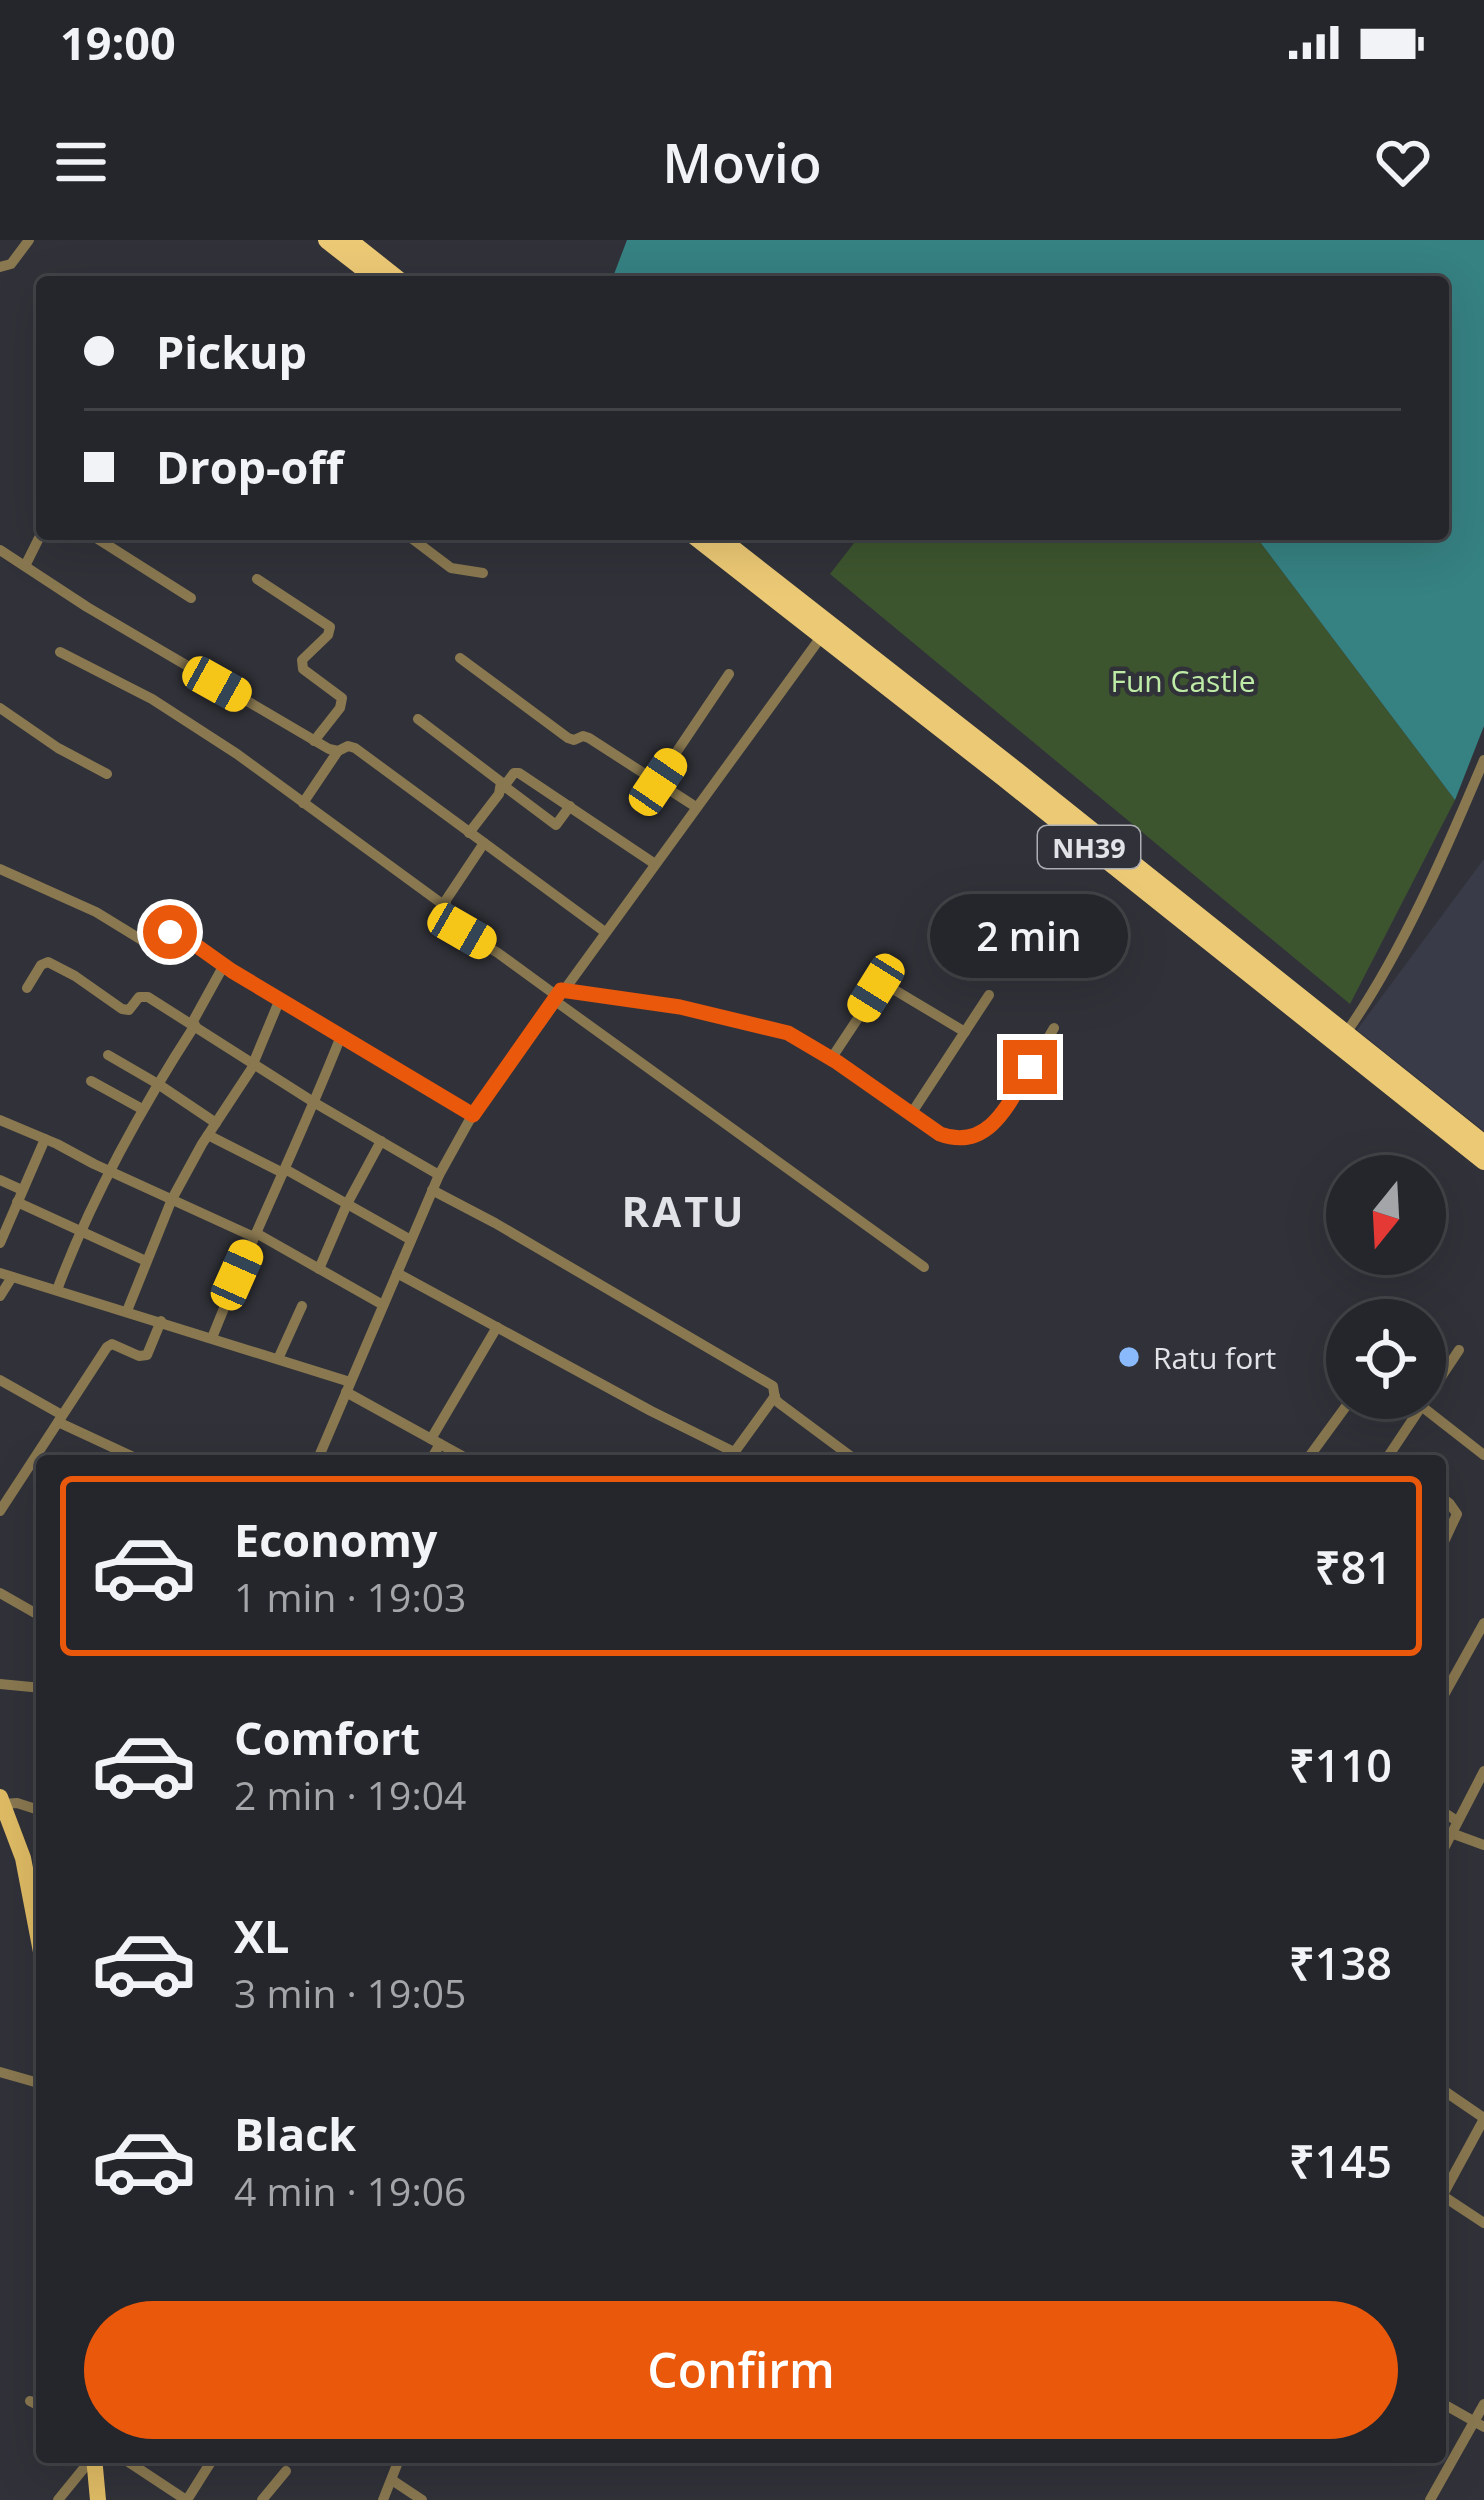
<!DOCTYPE html>
<html lang="en">
<head>
<meta charset="utf-8">
<style>
	body { margin:0; font-family:"Open Sans",sans-serif; background:#2d2e33; color:#f1f3f6; height:100vh; display:flex; flex-direction:column; font-size:45px; white-space:nowrap }
	* { box-sizing:border-box; margin:0 }
	p { font-size:39px; color:#a3a5a9 }
	.icon { flex:none; width:66px; height:66px; fill:none; stroke:currentColor; stroke-width:2; stroke-linecap:round; stroke-linejoin:round }
	.map { position:relative; flex:1; overflow:hidden }
	.drawer { position:absolute; left:36px; top:1215px; width:1410px; height:1008px; display:flex; flex-direction:column; background:#25262b; border-radius:12px; box-shadow:0 12px 48px #0002,0 0 0 3px #424347 }
	.drawer>* { flex:none }
	.top-card { position:absolute; left:36px; top:36px; width:1413px; height:264px; border-radius:12px; box-shadow:0 12px 48px #0002,0 0 0 3px #424347; display:grid; align-content:center; height:264px; padding:0 48px; background:#25262b }
	.needle { width:78px; rotate:198deg }
	.fabs { position:absolute; left:1326px; top:915px; display:grid; gap:24px }
	.fabs a { display:grid; place-items:center; width:120px; height:120px; border-radius:50%; background:#25262b; box-shadow:0 12px 48px #0002,0 0 0 3px #424347; font-size:60px }
	.end { position:absolute; width:54px; height:54px; margin:-27px; border:15px solid #ea580c; background:#fff; box-shadow:0 0 0 6px #fff }
	.from { border-radius:50% }
	.bubble { position:absolute; height:84px; border-radius:42px; background:#25262b; box-shadow:0 12px 48px #0002,0 0 0 3px #424347; font-size:39px; font-weight:600; line-height:84px; text-align:center }
	.car { position:absolute; width:36px; height:72px; margin:-36px -18px; border-radius:15px; box-shadow:0 0 9px 3px #0007; background:linear-gradient(#f5c518 24%,#345 0 40%,#f5c518 0 76%,#345 0 86%,#f5c518 0) }
	.top-card b { display:flex; align-items:center; gap:42px; height:114px; font-size:45px }
	.top-card b+b { border-top:3px solid #424347 }
	.top-card i { width:30px; height:30px; background:#f1f3f6 }
	ul { padding:21px 0 0; list-style:none }
	li { display:flex; align-items:center; gap:36px; height:180px; margin:0 24px 18px; padding:0 24px; border:6px solid transparent; border-radius:12px }
	li div { flex:1 }
	li b { display:block; font-size:45px }
	li em { font-style:normal; font-weight:600 }
	li.selected { border-color:#ea580c }
	li>.icon { width:108px; height:108px; stroke-width:1.5 }
	.primary-button { display:flex; gap:24px; margin-top:auto; padding:24px 48px }
	.primary-button a { flex:1; height:138px; border-radius:72px; background:#ea580c; color:#fff; font-size:48px; font-weight:600; line-height:138px; text-align:center }
	.status { display:flex; justify-content:space-between; align-items:center; height:84px; padding:0 60px; background:#25262b; direction:ltr }
	.status svg { height:33px; fill:currentColor }
	header { display:flex; justify-content:space-between; align-items:center; height:156px; padding:0 48px; background:#25262b; font-size:54px; font-weight:600 }
	.map>svg:first-child { display:block }
</style>
</head>
<body>
<div class="status"><b>19:00</b><svg viewBox="0 0 49 12"><path d="M0 12V9h3v3zM5 12V6h3v6zM10 12V3h3v9zM15 12V0h3v12zM26 1h20v11H26zM47 4h2v5h-2z"/></svg></div>
<header><svg class="icon" aria-label="menu" viewBox="0 0 24 24"><path d="M4 6h16M4 12h16M4 18h16"/></svg>Movio<svg class="icon" aria-label="heart" viewBox="0 0 24 24"><path d="M12 20l-8-8c-3-5 5-10 8-4 3-6 11-1 8 4z"/></svg></header>
<div class="map">
<svg width="1484" height="2260" viewBox="0 0 1484 2260">
	<rect width="100%" height="100%" fill="#313239"/>
	<polygon fill="#393b48" points="1484,619 1484,891 1357,790"/>
	<polygon fill="#3d552f" points="861,294 1254,294 1455,560 1350,764 830,334"/>
	<polygon fill="#368182" points="627,0 1484,0 1484,486 1455,560 1254,294 1443,294 1443,42 611,42"/>
	<g fill="none" stroke-linecap="round" stroke-linejoin="round">
		<g stroke="#897850" stroke-width="10">
			<polyline points="0,27 11,24 29,0"/>
			<polyline points="90,294 191,358"/>
			<polyline points="406,294 451,328 483,333"/>
			<polyline points="0,310 87,367 329,509 338,511 348,506 355,508 605,692"/>
			<polyline points="25,326 42,292"/>
			<polyline points="257,339 330,387 328,395 302,420 303,429 342,458 340,468 314,501"/>
			<polyline points="60,412 152,459 237,514 445,666"/>
			<polyline points="460,418 568,498 574,500 583,496 589,498 696,567"/>
			<polyline points="0,468 58,508 107,534"/>
			<polyline points="418,479 501,542 499,554 469,593"/>
			<polyline points="657,541 729,434"/>
			<polyline points="504,546 556,585 570,566"/>
			<polyline points="502,549 514,533 519,533 655,624"/>
			<polyline points="303,563 338,511"/>
			<polyline points="484,603 446,660 445,672 462,691 498,713 557,756"/>
			<polyline points="0,629 96,672 145,702 155,704 170,692 176,692 233,731 473,875"/>
			<polyline points="27,748 41,725 48,722 75,736 122,769 129,770 139,757 148,757 315,863 439,935"/>
			<path d="M 561,750 L 680,767 L 788,793 L 837,822 L 940,894 C 949,898 958,901 968,899 C 1002,893 1036,817 1054,788"/>
			<polyline points="554,760 924,1027"/>
			<polyline points="192,783 224,725"/>
			<path d="M 1346,793 C 1402,713 1446,610 1484,520"/>
			<polyline points="108,815 158,844 216,883"/>
			<polyline points="831,819 880,745 888,746 965,792"/>
			<polyline points="253,824 280,759"/>
			<polyline points="91,841 142,869"/>
			<polyline points="911,874 989,755"/>
			<polyline points="0,880 57,904 94,924 254,997"/>
			<polyline points="208,895 283,933"/>
			<polyline points="285,929 411,1000"/>
			<polyline points="0,940 22,950"/>
			<polyline points="432,950 495,983 773,1146 775,1159 779,1163 857,1221"/>
			<polyline points="17,962 146,1021"/>
			<polyline points="256,993 383,1065"/>
			<polyline points="0,1003 45,899"/>
			<polyline points="319,1029 347,964 381,901"/>
			<polyline points="0,1033 350,1142"/>
			<polyline points="397,1033 651,1171 734,1212"/>
			<path d="M 57,1050 C 92,956 140,870 195,785"/>
			<polyline points="0,1056 12,1037"/>
			<polyline points="127,1071 172,959 202,904 254,825"/>
			<path d="M 212,1098 C 252,996 301,898 341,796"/>
			<polyline points="278,1119 302,1066"/>
			<polyline points="0,1140 62,1175"/>
			<polyline points="346,1152 471,1221"/>
			<polyline points="1411,1158 1484,1215"/>
			<polyline points="58,1182 142,1221"/>
			<polyline points="431,1199 497,1087"/>
			<polyline points="317,1221 439,935 469,881 821,397"/>
			<polyline points="430,1221 440,1204"/>
			<polyline points="728,1221 775,1156"/>
			<polyline points="1306,1221 1352,1158"/>
			<polyline points="1385,1221 1459,1110"/>
			<polyline points="1440,1256 1450,1264 1457,1274 1440,1310"/>
			<polyline points="0,1271 107,1107 112,1104 139,1116 147,1115 161,1081"/>
			<polyline points="0,1353 42,1377"/>
			<polyline points="0,1444 42,1448"/>
			<polyline points="1440,1462 1484,1383"/>
			<polyline points="3,1564 17,1563 42,1571"/>
			<polyline points="1440,1570 1457,1581"/>
			<polyline points="1451,1593 1484,1605"/>
			<polyline points="1440,1616 1484,1531"/>
			<polyline points="0,1832 42,1844"/>
			<polyline points="1440,1848 1484,1878"/>
			<polyline points="1440,1954 1484,1983"/>
			<polyline points="1440,1960 1484,1879"/>
			<polyline points="30,2161 42,2167"/>
			<polyline points="1440,2162 1484,2187"/>
			<polyline points="121,2217 186,2260"/>
			<polyline points="392,2240 422,2260"/>
			<polyline points="58,2260 93,2217"/>
			<polyline points="187,2260 214,2217"/>
			<polyline points="262,2260 286,2231"/>
			<polyline points="383,2260 400,2217"/>
			<polyline points="1430,2260 1484,2164"/>
		</g>
		<g stroke="#dfbb64" stroke-width="16">
			<polyline points="0,1557 23,1618 42,1717"/>
			<polyline points="94,2217 98,2260"/>
		</g>
		<g stroke="#ecc975" stroke-width="18">
			<polyline points="327,0 381,42"/>
			<polyline points="348,0 401,42"/>
			<polyline points="692,294 1004,538 1484,921"/>
			<polyline points="714,294 1013,528 1484,904"/>
		</g>
	</g>
	<g fill="none" stroke-linecap="round" stroke-linejoin="round">
		<path stroke="#ea580c" stroke-width="15" d="M 170,692 L 180,694 L 232,731 L 473,875 L 561,750 L 680,767 L 788,793 L 837,822 L 940,894 C 989,912 1009,863 1030,827"/>
	</g>
	<circle fill="#8abafc" stroke="#313239" stroke-width="4.5" cx="1129" cy="1117" r="12"/>
	<g text-anchor="middle" dominant-baseline="central" stroke-width="9" stroke-linejoin="round" paint-order="stroke">
		<rect fill="#313239" stroke="#adaeb4" stroke-width="3" x="1038" y="586" width="102" height="42" rx="9"/>
		<g font-size="27" font-weight="bold" fill="#e2e3e8">
			<text x="1089" y="607">NH39</text>
		</g>
		<g font-size="30" fill="#beeca7" stroke="#313239">
			<text x="1183" y="440">Fun Castle</text>
		</g>
		<g font-size="30" fill="#e2e3e8" stroke="#313239" text-anchor="start">
			<text x="1153" y="1117">Ratu fort</text>
		</g>
		<g font-size="42" font-weight="bold" letter-spacing="3" fill="#e2e3e8" stroke="#313239">
			<text x="684" y="970">RATU</text>
		</g>
	</g>
</svg>
<div class="fabs">
<a><svg class="needle" viewBox="-14 -14 28 28"><path d="M0-13l5 13h-10z" fill="#e53935"/><path d="M0 13l5-13h-10z" fill="#a3a5a9"/></svg></a>
<a><svg class="icon" aria-label="locate" viewBox="0 0 24 24"><circle cx="12" cy="12" r="6"/><path d="M12 2v4M12 18v4M2 12h4M18 12h4"/></svg></a>
</div>
<i class="end from" style="left:170px;top:692px"></i>
<i class="end" style="left:1030px;top:827px"></i>
<div class="bubble" style="left:930px;top:654px;width:198px">2 min</div>
<i class="car" style="left:217px;top:444px;rotate:119deg"></i>
<i class="car" style="left:658px;top:542px;rotate:34deg"></i>
<i class="car" style="left:462px;top:691px;rotate:120deg"></i>
<i class="car" style="left:876px;top:748px;rotate:212deg"></i>
<i class="car" style="left:237px;top:1035px;rotate:24deg"></i>
<div class="top-card">
<b><i class="from"></i>Pickup</b>
<b><i></i>Drop-off</b>
</div>
<section class="drawer">
<ul>
<li class="selected"><svg class="icon" aria-label="car" viewBox="0 0 24 24"><path d="M5 17H2v-5l4-1 3-4h7l3 4 3 1v5h-3M9 17h6M6 11h13"/><circle cx="7" cy="17" r="2"/><circle cx="17" cy="17" r="2"/></svg><div><b>Economy</b><p>1 min · 19:03</p></div><em>₹81</em></li>
<li><svg class="icon" aria-label="car" viewBox="0 0 24 24"><path d="M5 17H2v-5l4-1 3-4h7l3 4 3 1v5h-3M9 17h6M6 11h13"/><circle cx="7" cy="17" r="2"/><circle cx="17" cy="17" r="2"/></svg><div><b>Comfort</b><p>2 min · 19:04</p></div><em>₹110</em></li>
<li><svg class="icon" aria-label="car" viewBox="0 0 24 24"><path d="M5 17H2v-5l4-1 3-4h7l3 4 3 1v5h-3M9 17h6M6 11h13"/><circle cx="7" cy="17" r="2"/><circle cx="17" cy="17" r="2"/></svg><div><b>XL</b><p>3 min · 19:05</p></div><em>₹138</em></li>
<li><svg class="icon" aria-label="car" viewBox="0 0 24 24"><path d="M5 17H2v-5l4-1 3-4h7l3 4 3 1v5h-3M9 17h6M6 11h13"/><circle cx="7" cy="17" r="2"/><circle cx="17" cy="17" r="2"/></svg><div><b>Black</b><p>4 min · 19:06</p></div><em>₹145</em></li>
</ul>
<div class="primary-button"><a>Confirm</a></div>
</section>
</div>
</body>
</html>
